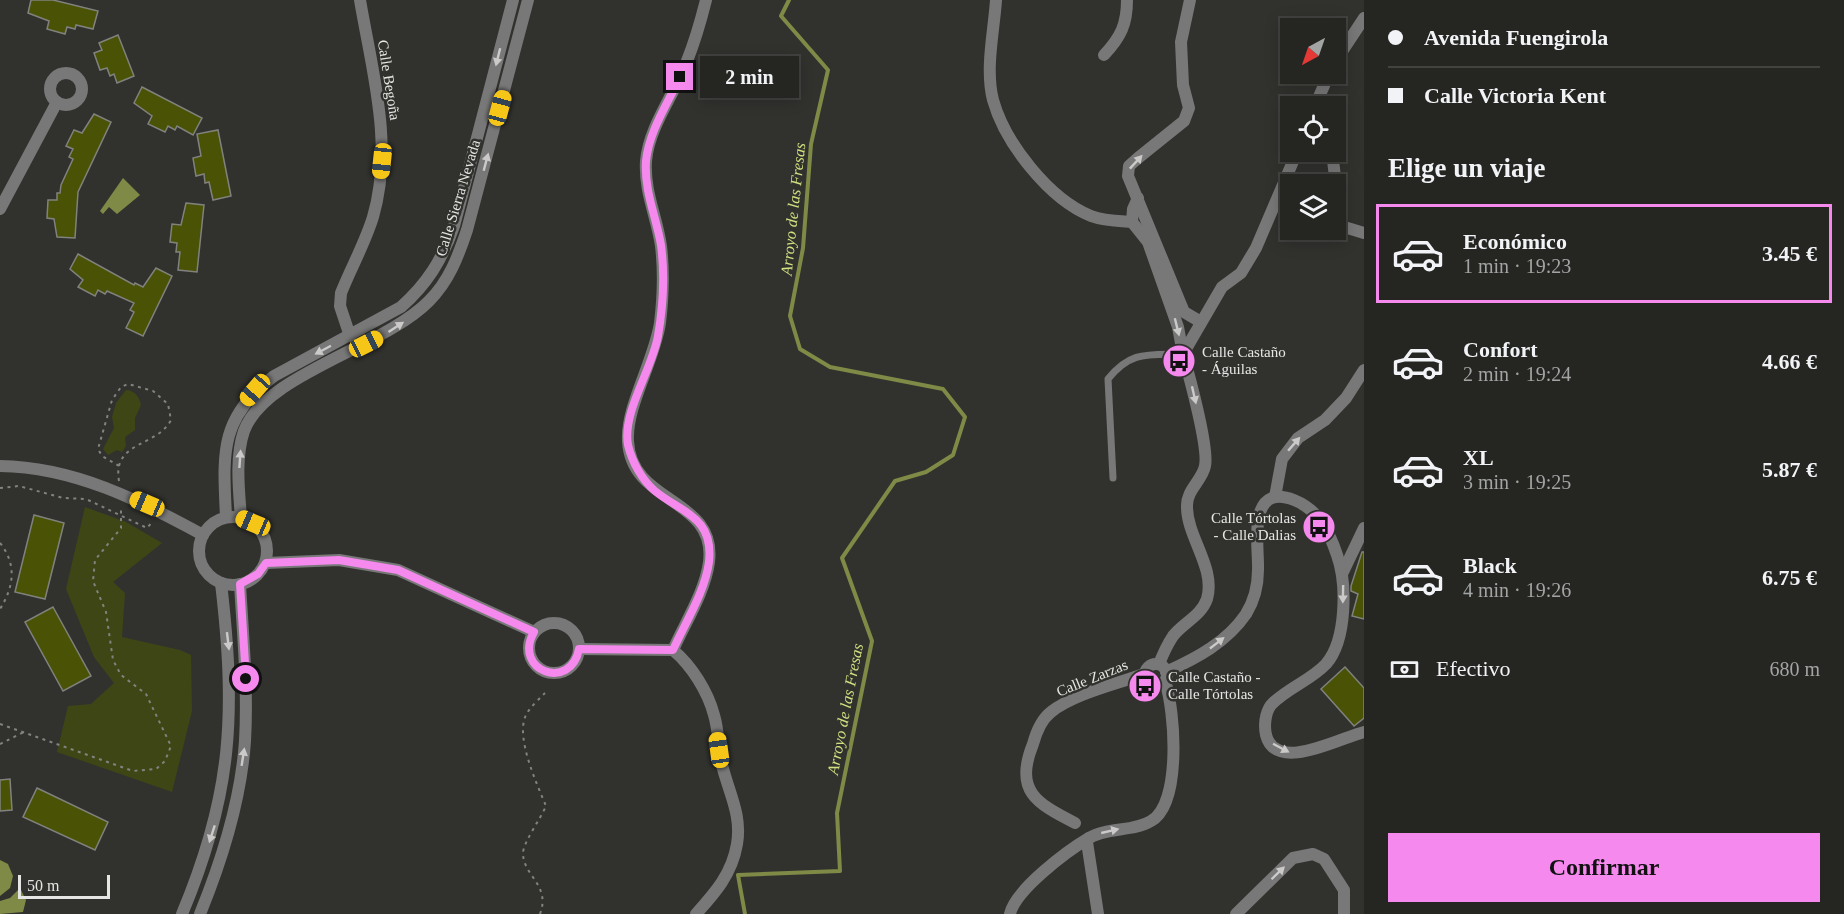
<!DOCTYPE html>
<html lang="es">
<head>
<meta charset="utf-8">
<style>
	body { margin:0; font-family:"Times New Roman",serif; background:#31322f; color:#f1f3f6; height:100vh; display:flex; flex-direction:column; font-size:22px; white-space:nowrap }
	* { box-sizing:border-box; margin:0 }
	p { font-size:20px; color:#a3a5a5 }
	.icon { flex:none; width:33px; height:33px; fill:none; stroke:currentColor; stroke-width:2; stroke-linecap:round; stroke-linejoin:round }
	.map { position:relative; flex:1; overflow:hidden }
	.details { display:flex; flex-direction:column; background:#252622; width:480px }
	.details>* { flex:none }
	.hud { display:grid; align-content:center; height:132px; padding:0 24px; background:#252622 }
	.needle { width:39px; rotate:220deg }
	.fabs { position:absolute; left:1280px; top:18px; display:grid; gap:12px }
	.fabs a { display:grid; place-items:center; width:66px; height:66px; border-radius:0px; background:#252622; box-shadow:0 3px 15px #0003,0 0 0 2px #424340; font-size:30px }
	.scale { position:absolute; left:18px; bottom:15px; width:92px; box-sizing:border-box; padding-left:6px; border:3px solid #e6e6e4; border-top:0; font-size:16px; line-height:21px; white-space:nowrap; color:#e6e6e4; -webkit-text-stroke:4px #31322e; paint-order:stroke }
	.end { position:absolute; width:27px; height:27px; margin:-14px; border:8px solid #f589ee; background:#111; box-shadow:0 0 0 3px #111 }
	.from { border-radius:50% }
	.bubble { position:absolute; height:42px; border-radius:0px; background:#252622; box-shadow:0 3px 15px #0003,0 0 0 2px #424340; font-size:20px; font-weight:700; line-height:42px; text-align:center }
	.car { position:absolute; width:18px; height:36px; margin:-18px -9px; border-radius:8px; box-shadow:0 0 4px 2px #0007; background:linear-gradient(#f5c518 24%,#345 0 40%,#f5c518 0 76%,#345 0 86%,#f5c518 0) }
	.hud b { display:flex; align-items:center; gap:21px; height:57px; font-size:22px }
	.hud b+b { border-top:2px solid #424340 }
	.hud i { width:15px; height:15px; background:#f1f3f6 }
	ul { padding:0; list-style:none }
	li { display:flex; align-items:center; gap:18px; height:99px; margin:0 12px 9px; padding:0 12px; border:3px solid transparent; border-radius:0px }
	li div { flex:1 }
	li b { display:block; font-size:22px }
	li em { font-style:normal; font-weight:700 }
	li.current { border-color:#f589ee }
	li>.icon { width:54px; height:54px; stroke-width:1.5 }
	h2 { padding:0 24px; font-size:27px; line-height:72px }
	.pay { display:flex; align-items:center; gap:15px; height:66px; padding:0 24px; font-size:22px }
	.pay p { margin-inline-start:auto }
	.primary-button { display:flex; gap:12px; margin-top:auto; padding:12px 24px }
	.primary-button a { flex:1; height:69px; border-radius:0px; background:#f589ee; color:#111; font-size:24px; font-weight:700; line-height:69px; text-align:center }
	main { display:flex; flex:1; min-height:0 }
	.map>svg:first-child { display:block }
</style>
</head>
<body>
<main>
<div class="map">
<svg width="1364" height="914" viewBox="0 0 1364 914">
	<rect width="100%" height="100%" fill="#31322e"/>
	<g fill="#3f4615">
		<path d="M 126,390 C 136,391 139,397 141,405 L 135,418 L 135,430 L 125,437 L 126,446 L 122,452 L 117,450 L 108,455 L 103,449 L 114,428 L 112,417 L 116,403 Z"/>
		<polygon points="85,507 126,522 162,543 113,582 125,593 122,637 180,650 191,655 192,711 172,792 57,752 68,706 91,704 114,683 94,657 66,589"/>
	</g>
	<g fill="#7f8a46">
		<polygon points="123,178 140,195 117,214 109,207 103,214 100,211"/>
		<polygon points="0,860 8,864 13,876 10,888 0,896"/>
		<polygon points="20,888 26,900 23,912 0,914 0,901 10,898"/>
	</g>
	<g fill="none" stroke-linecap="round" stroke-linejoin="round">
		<polyline stroke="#7f8a46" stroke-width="4" points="745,914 738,875 840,871 837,813 872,641 842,558 895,481 926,472 953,455 965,417 943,389 830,367 800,349 790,316 803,248 811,144 828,70 781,16 789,0"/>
	</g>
	<g fill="#495205" stroke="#81827e" stroke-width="1.5">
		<polygon points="31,0 53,0 98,11 93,29 76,25 75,29 67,27 65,34 47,29 49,21 28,13"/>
		<polygon points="118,35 134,76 117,83 114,74 110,76 107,68 100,70 94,53 102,50 99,43"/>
		<polygon points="142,87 202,118 193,135 177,126 175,130 168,126 165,132 148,124 152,116 134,103"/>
		<polygon points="94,114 111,122 78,192 75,238 57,237 54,219 47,218 48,200 57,200 57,193 60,193 61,185 73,159 69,157 73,149 66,146 74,130 82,133"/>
		<polygon points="218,130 231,196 213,200 209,182 205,183 204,174 196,176 193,158 201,156 197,134"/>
		<polygon points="186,203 204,205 197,272 178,270 180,252 176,252 177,243 170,242 172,224 181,225"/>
		<polygon points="78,254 134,285 135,283 143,287 156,268 172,276 143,336 126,328 134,312 130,310 134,303 107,291 105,294 98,290 95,296 78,287 83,280 70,269"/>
		<polygon points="34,515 64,523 45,599 15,592"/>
		<polygon points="1362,552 1364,552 1364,619 1352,616 1358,594 1351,591 1351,586"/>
		<polygon points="53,607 91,676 63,691 25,622"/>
		<polygon points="1345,667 1364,688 1364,718 1354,726 1321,689"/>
		<polygon points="10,779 12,810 0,811 0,780"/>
		<polygon points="37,788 108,822 95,850 23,817"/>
	</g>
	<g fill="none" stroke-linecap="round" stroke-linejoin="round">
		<g stroke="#82827f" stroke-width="2" stroke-dasharray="3 4.5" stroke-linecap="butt">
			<path d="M 119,481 C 112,441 157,447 171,420 L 168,404 L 153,391 L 128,384 L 121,387 L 112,400 L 98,449 L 102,456 L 119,466"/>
			<polyline points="0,488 19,486 63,498 86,499 147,528 153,521"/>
			<path d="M 0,543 C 17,564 14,587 0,609"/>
			<polyline points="0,724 133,771 156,769 165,761 171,746 146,694 121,675 113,660 106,612 93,581 95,560 121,528 121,508"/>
			<polyline points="0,744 24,732"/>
			<path d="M 540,914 C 551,885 523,876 523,853 C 523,843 541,818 546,806 C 537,784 515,737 526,715 C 530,707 539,699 545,693"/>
		</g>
		<path stroke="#797879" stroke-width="7" d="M 1113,478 L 1108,379 C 1131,350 1149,355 1183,354"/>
		<g stroke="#797879" stroke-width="12">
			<path d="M 996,0 C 994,31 985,69 993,100 C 1005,143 1049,199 1091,216 C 1104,221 1118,221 1132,222"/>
			<polyline points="1190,0 1181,42 1183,85 1189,108 1184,121 1138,158 1129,166 1128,176 1184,312 1201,322"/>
			<path d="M 1104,55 C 1121,37 1127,24 1127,0"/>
			<polyline points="1335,62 1364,18"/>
			<circle cx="66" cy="89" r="16"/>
			<polyline points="1315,106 1329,74"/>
			<polyline points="1332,152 1341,226 1364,233"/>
			<polyline points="1138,198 1133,209 1132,222 1148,242 1178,327 1183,354"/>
			<polyline points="0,209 57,102"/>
			<path d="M 350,336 L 340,306 L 341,293 C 351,268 365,243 373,217 C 394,145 372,71 360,0"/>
			<path d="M 0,466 C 74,467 139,500 203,535"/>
			<polyline points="1275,497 1282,459 1298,438 1325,420 1346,398 1364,370"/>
			<circle cx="233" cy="551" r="34"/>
			<path d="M 226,517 C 223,453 219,418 274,376 L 401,307 C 427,284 442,260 454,226 L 513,0"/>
			<path d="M 241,518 C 239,491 235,457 244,431 C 265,374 383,348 429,301 C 449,281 458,257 467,230 L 528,0"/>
			<polyline points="266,563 339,560 398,570 534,632"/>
			<polyline points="1343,572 1364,528"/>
			<circle cx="554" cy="648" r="25"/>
			<path d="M 579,649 L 673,650 C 692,666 708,692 714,715 C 719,731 718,749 722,765 C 729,793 742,815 737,844 C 732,874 715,893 696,914"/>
			<path d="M 673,650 C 685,623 705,592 709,562 C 717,497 631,505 628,441 C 626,406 654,362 660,323 C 663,298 664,271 661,246 C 657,217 644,192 646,161 C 649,126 675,94 687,61 C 695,41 701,20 706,0"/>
			<circle cx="1156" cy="675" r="11"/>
			<path d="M 1159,664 C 1163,654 1167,645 1173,636 C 1183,623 1201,616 1207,599 C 1216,568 1187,537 1187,507 C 1186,490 1202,481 1205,466 C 1209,448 1189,375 1183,354 L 1222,287 L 1241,273 L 1256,248 L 1297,152"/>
			<path d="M 1166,672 C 1197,658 1227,642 1246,614 C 1254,601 1258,585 1258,570 C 1259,546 1246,482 1294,500 C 1319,510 1329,531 1337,555 C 1347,583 1347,640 1326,664 C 1310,681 1287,688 1271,705 C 1265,713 1264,726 1266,735 C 1276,774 1342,737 1364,732"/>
			<path d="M 1075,823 C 1036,803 1014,791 1033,744 C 1036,733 1042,719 1051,712 C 1073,694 1117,684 1144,674"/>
			<path d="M 182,914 C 233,793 236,712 221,583"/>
			<path d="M 200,914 C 222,860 241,800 245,741 C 248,689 243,636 240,584"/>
			<path d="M 1010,914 C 1015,890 1067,851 1089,838"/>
			<path d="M 1098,914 L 1087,842 L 1089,838 C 1107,827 1133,832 1151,821 C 1182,804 1175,710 1165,681"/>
			<polyline points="1236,914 1293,858 1313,854 1324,859 1344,890 1344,914"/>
		</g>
	</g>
	<defs><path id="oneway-solid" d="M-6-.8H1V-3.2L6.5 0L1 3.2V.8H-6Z" transform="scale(1.5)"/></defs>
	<g fill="#cbcac9">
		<use href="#oneway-solid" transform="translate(498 57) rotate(104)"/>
		<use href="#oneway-solid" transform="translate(486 162) rotate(-75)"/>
		<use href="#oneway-solid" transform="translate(1136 162) rotate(-47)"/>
		<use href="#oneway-solid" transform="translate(396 327) rotate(-33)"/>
		<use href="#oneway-solid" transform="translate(1177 327) rotate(76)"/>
		<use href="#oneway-solid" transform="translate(323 350) rotate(152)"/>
		<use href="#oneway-solid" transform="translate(1194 395) rotate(77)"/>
		<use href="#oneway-solid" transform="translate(1294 444) rotate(-49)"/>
		<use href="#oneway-solid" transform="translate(240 459) rotate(-86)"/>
		<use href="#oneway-solid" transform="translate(1343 594) rotate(91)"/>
		<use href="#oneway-solid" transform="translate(228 641) rotate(83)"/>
		<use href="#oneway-solid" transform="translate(1217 643) rotate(-38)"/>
		<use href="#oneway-solid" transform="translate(1281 748) rotate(28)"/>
		<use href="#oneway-solid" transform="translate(243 757) rotate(-81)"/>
		<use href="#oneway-solid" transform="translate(1110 831) rotate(-13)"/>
		<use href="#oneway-solid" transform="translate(212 834) rotate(108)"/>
		<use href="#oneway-solid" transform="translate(1278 873) rotate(-44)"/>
	</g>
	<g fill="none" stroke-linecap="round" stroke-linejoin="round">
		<path stroke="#f589ee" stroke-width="8" d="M 246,679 L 240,584 L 258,574 L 266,563 L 339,560 L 398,570 L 534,632 C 512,671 571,692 579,649 L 673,650 C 685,623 705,592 709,562 C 714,517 682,513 655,491 C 642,480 632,462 628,445 C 622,412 652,370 658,336 C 663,307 665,275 661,245 C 656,216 644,191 646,161 C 649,131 668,103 680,77"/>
	</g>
	<defs>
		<symbol id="bus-disc" viewBox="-11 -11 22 22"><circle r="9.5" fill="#f589ee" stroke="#31322e"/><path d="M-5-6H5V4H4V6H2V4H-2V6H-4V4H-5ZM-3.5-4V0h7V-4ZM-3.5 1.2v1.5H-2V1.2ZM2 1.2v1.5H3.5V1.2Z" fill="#111"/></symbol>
	</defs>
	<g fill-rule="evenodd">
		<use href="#bus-disc" x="1160" y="342" width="38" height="38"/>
		<use href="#bus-disc" x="1300" y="508" width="38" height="38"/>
		<use href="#bus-disc" x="1126" y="667" width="38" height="38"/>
	</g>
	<g text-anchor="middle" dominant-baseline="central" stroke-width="5" stroke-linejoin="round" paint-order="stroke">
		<g font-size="15" fill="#e6e6e4" stroke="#31322e">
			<text transform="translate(389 80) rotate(81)">Calle Begoña</text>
			<text transform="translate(458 198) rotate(-73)">Calle Sierra Nevada</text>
			<text transform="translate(1092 678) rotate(-22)">Calle Zarzas</text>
		</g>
		<g font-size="15" fill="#e6e6e4" stroke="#31322e" text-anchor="start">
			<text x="1202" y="352">Calle Castaño<tspan x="1202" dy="17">- Águilas</tspan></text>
			<text x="1296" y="518" text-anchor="end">Calle Tórtolas<tspan x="1296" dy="17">- Calle Dalias</tspan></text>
			<text x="1168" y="677">Calle Castaño -<tspan x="1168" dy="17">Calle Tórtolas</tspan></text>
		</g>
		<g font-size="16" font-style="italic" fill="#d1e181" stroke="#31322e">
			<text transform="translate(793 209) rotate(-84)">Arroyo de las Fresas</text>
			<text transform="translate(845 709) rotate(-79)">Arroyo de las Fresas</text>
		</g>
	</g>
</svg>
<div class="fabs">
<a><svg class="needle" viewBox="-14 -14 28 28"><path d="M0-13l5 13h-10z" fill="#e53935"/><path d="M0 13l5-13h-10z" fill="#a3a5a5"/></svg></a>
<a><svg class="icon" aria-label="locate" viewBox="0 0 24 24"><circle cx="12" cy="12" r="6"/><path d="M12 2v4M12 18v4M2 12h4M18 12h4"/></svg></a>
<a><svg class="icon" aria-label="layers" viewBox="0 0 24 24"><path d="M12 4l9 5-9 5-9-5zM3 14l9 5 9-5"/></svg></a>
</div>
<div class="scale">50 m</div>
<i class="end from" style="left:246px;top:679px"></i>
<i class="end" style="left:680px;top:77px"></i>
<div class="bubble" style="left:700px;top:56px;width:99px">2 min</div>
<i class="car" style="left:500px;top:108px;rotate:15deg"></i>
<i class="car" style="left:382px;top:161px;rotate:186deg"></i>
<i class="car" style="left:366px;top:344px;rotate:63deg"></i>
<i class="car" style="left:255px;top:390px;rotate:221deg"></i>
<i class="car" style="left:147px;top:504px;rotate:293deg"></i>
<i class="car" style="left:253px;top:523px;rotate:293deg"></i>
<i class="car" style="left:719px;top:750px;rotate:352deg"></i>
</div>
<section class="details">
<div class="hud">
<b><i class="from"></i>Avenida Fuengirola</b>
<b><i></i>Calle Victoria Kent</b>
</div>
<h2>Elige un viaje</h2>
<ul>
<li class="current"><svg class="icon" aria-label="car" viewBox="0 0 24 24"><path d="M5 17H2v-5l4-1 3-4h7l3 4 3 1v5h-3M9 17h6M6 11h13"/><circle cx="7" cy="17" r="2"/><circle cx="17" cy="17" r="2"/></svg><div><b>Económico</b><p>1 min · 19:23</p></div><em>3.45 €</em></li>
<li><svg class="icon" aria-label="car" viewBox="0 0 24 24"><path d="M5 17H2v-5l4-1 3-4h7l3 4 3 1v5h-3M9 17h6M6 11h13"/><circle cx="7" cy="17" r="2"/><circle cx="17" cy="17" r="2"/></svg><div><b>Confort</b><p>2 min · 19:24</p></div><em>4.66 €</em></li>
<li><svg class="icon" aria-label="car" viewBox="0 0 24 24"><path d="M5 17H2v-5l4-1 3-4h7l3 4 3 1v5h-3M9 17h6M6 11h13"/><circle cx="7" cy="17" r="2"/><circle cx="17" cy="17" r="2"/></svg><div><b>XL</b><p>3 min · 19:25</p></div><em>5.87 €</em></li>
<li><svg class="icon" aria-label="car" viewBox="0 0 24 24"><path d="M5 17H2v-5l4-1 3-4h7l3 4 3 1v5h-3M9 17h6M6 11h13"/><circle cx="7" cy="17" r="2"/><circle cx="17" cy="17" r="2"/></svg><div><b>Black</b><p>4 min · 19:26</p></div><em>6.75 €</em></li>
</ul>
<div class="pay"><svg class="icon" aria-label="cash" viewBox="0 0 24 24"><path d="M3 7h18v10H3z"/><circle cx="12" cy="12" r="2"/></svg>Efectivo<p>680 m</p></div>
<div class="primary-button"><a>Confirmar</a></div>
</section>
</main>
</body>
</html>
